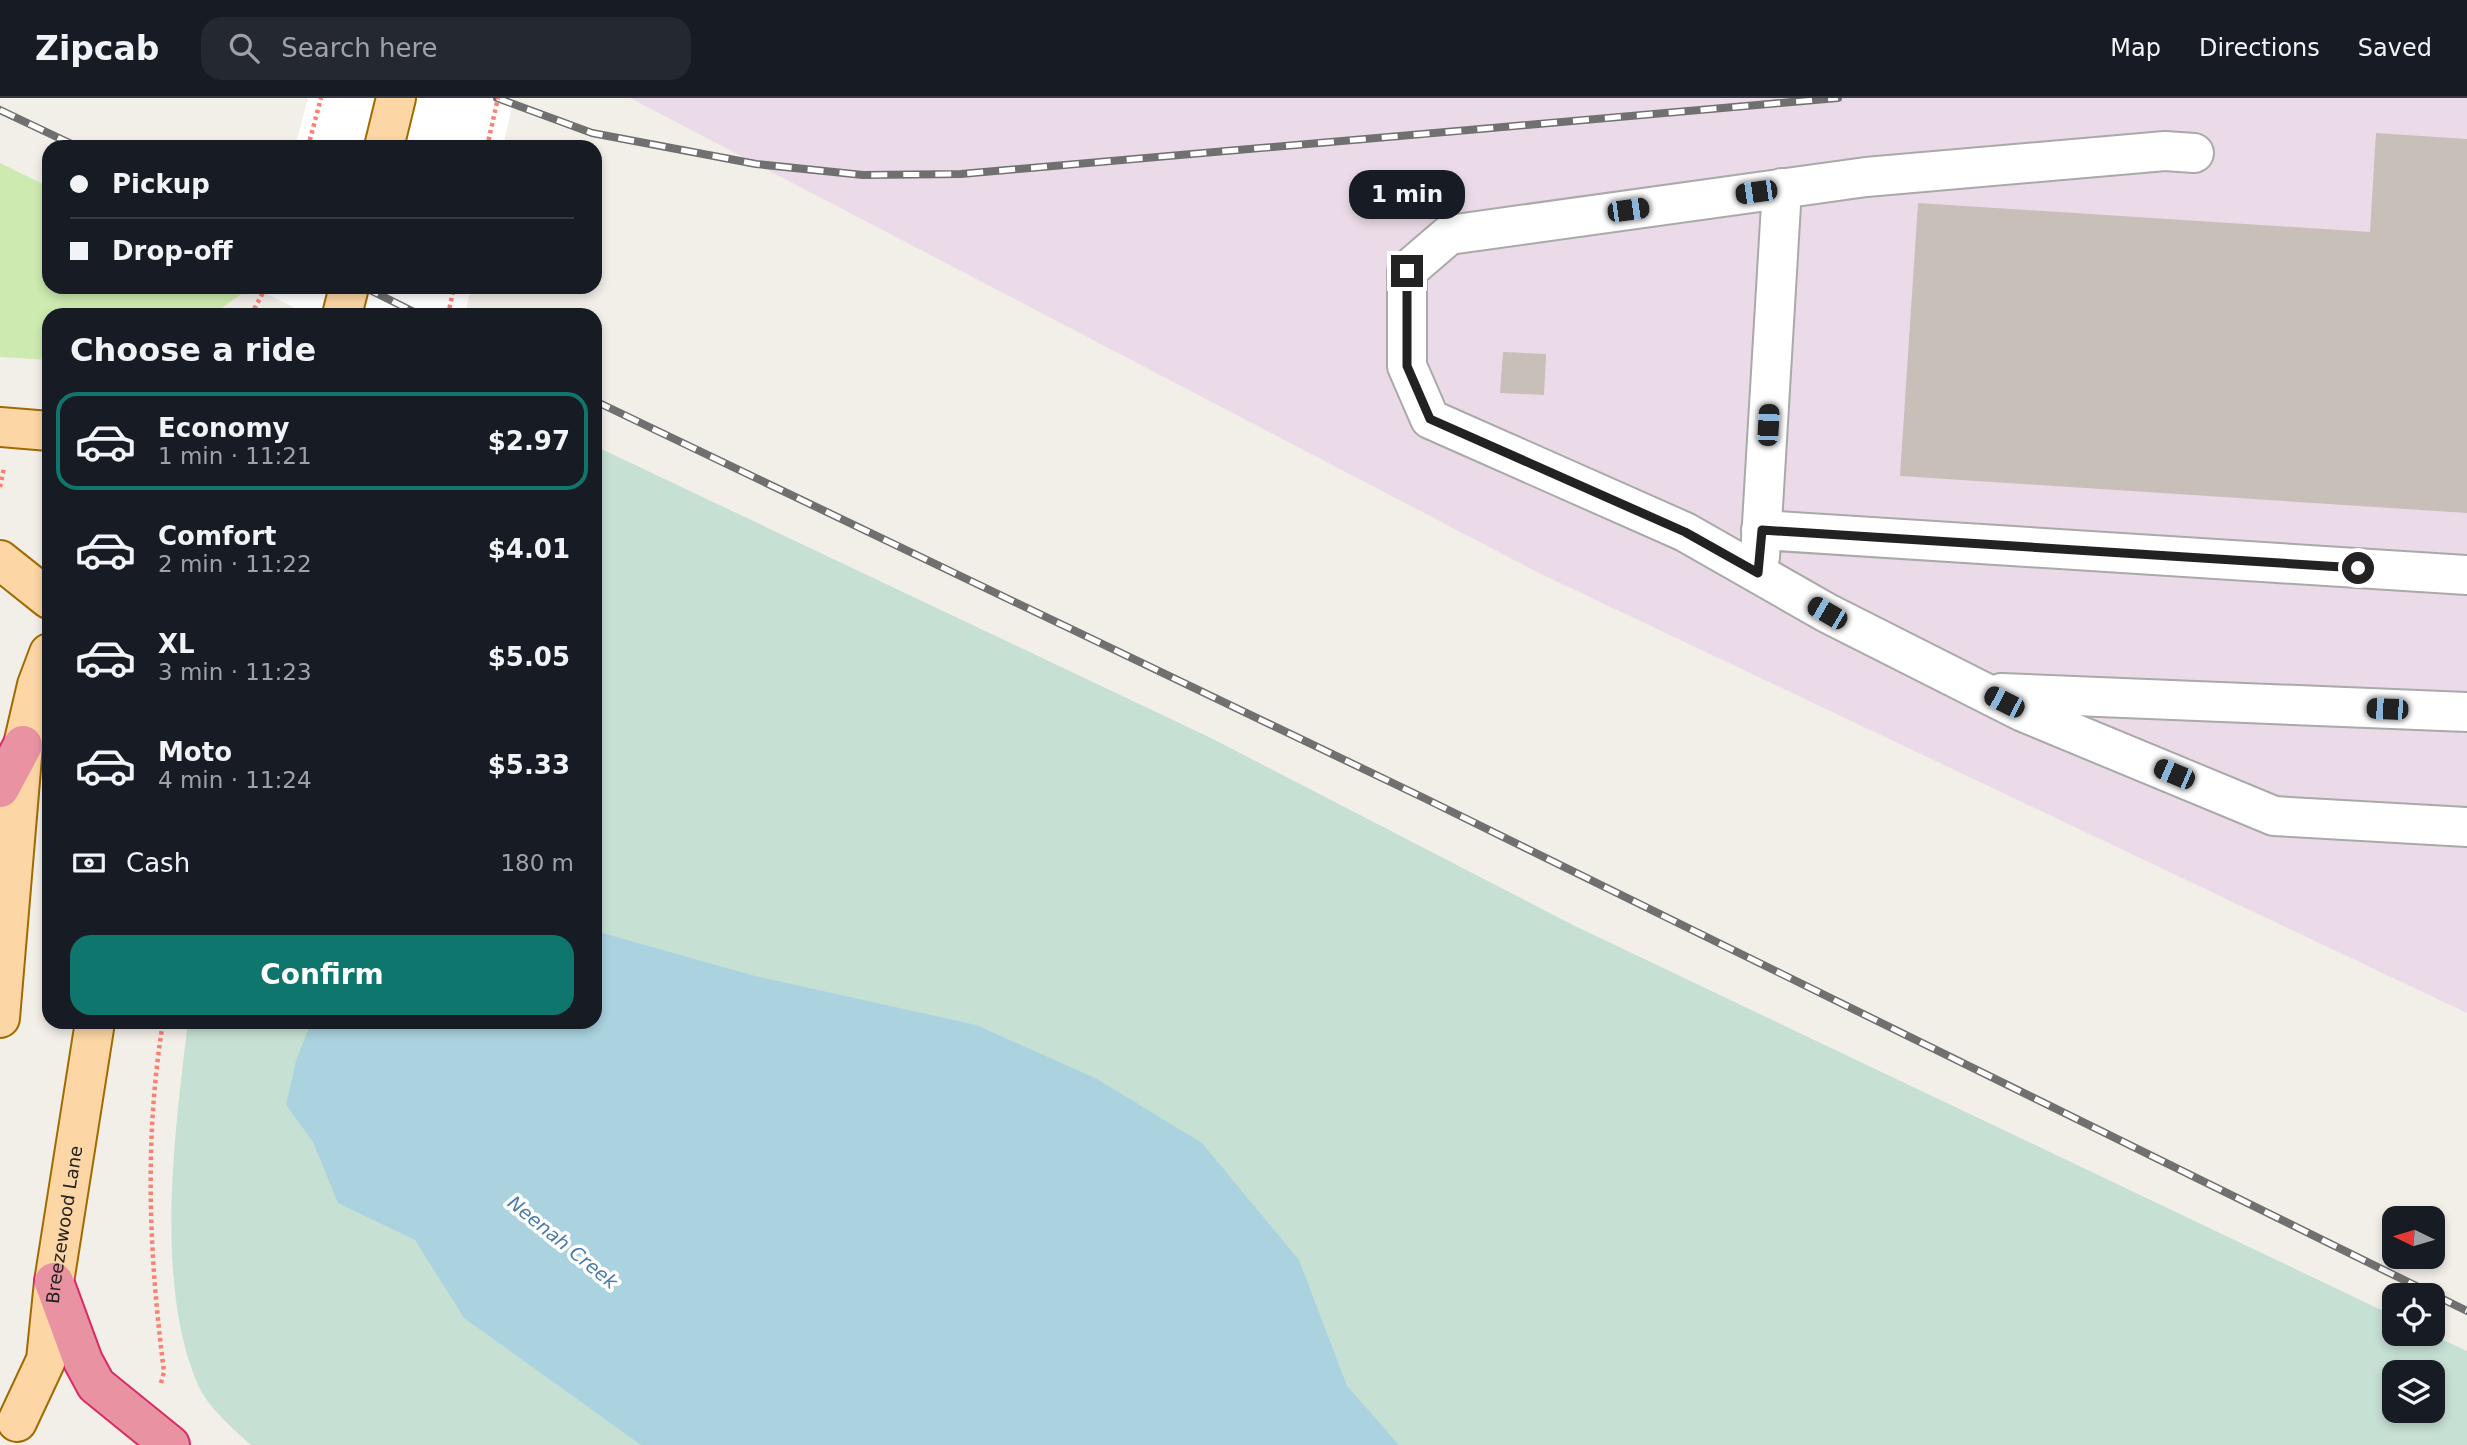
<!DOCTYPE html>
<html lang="en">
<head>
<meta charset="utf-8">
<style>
	body { margin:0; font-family:"DejaVu Sans",sans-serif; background:#242831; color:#f1f3f6; height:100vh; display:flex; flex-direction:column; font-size:26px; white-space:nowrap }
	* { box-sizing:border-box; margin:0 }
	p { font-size:23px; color:#9ea1a6 }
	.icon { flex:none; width:38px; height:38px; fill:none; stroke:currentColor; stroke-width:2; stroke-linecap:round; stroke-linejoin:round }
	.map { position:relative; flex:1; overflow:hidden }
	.sheet { position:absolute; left:42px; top:210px; width:560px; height:721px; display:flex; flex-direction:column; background:#171b24; border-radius:21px; box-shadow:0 4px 10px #0003 }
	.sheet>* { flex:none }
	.banner { position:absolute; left:42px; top:42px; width:560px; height:154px; border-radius:21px; box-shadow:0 4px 10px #0003; display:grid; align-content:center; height:154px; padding:0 28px; background:#171b24 }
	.needle { width:46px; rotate:275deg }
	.tools { position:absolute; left:2382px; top:1108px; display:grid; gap:14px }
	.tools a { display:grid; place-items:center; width:63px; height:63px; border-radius:14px; background:#171b24; box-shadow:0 4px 10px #0003; font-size:35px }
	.end { position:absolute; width:32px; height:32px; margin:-16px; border:9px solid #222; background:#fff; box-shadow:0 0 0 4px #fff }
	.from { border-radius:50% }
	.bubble { position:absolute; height:49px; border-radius:21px; background:#171b24; box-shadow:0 4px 10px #0003; font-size:23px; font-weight:700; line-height:49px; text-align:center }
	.car { position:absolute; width:21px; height:42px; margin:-21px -10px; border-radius:9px; box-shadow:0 0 5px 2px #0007; background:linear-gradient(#222 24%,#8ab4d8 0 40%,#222 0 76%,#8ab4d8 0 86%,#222 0) }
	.banner b { display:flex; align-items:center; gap:24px; height:66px; font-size:26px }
	.banner b+b { border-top:2px solid #363941 }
	.banner i { width:18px; height:18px; background:#f1f3f6 }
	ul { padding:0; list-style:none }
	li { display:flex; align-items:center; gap:21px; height:98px; margin:0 14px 10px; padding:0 14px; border:4px solid transparent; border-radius:21px }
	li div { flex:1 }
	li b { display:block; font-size:26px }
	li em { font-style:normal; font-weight:700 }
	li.current { border-color:#0f766e }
	li>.icon { width:63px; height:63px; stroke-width:1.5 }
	h2 { padding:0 28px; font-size:32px; line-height:84px }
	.pay { display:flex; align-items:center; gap:18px; height:77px; padding:0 28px; font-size:26px }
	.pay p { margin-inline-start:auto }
	.primary-button { display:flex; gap:14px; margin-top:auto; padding:14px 28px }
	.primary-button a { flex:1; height:80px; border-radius:21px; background:#0f766e; color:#fff; font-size:28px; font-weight:700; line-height:80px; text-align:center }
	header { display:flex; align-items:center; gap:42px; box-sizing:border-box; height:98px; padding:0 35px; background:#171b24; border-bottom:2px solid #363941 }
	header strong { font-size:33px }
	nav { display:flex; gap:38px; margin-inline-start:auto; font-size:24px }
	.search { width:490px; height:63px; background:#242831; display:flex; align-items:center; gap:18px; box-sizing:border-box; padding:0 24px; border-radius:21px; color:#9ea1a6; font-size:26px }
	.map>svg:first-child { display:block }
</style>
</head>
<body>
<header>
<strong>Zipcab</strong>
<div class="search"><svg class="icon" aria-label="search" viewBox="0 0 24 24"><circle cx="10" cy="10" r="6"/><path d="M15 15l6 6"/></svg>Search here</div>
<nav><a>Map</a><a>Directions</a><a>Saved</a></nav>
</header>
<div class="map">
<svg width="2467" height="1347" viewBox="0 0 2467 1347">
	<rect width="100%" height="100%" fill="#f2efe9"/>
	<polygon fill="#ebdbe8" points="630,0 2467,0 2467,915 1539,475"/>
	<polygon fill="#cdebb0" points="0,65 49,89 49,189 251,189 212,217 49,217 49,262 0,259"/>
	<path fill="#c6e0d4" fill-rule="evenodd" d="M 595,348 L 1213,641 L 1575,828 L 2394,1218 L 2394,1236 L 2430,1236 L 2467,1253 L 2467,1347 L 251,1347 C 233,1331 208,1309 198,1287 C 154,1186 175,1031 188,924 L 595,924 ZM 2394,1274 L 2432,1274 L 2432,1312 L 2394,1312 Z"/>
	<polygon fill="#aad3df" points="595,833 755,878 976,927 1097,981 1202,1045 1299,1162 1347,1288 1399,1347 641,1347 464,1220 415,1142 338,1105 313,1044 286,1007 296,963 311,924 595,924"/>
	<g fill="#fff">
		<polygon points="308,0 514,0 503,49 295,49"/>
		<polygon points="254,189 471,189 465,217 308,217"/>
	</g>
	<g fill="#c7bfb8">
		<polygon points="2376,35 2467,41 2467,415 1900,378 1918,105 2370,134"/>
		<polygon points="1503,254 1546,256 1544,297 1500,295"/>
	</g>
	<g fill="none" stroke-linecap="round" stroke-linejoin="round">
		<defs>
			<g id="minor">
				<polyline points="2194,55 2165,53 1866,79 1449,137 1407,173 1407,268 1430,321 1685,434 1827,515 2023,614 2274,718 2467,729"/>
				<polyline points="1761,432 2467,477"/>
				<polyline points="1760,459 1782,90"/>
				<polyline points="2001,595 2467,614"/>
			</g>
			<g id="major">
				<polyline points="384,49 396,0"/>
				<polyline points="342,217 349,189"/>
				<polyline points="0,329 49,333"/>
				<polyline points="0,462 49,501"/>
				<polyline points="0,920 23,647 37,587 49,555"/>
				<path id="s1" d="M 17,1324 L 46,1262 L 54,1184 L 95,924"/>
			</g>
			<g id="highway">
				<polyline points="0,690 23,647"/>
				<polyline points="54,1184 83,1263 96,1287 170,1347"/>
			</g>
		</defs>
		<use href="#minor" stroke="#a9a9a9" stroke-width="42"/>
		<use href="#major" stroke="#a06b00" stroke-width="42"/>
		<use href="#highway" stroke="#dc2a67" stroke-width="42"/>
		<g stroke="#fa8072" stroke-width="4.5" stroke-dasharray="3.5 3.5" stroke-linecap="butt">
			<polyline points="308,49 321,0"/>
			<polyline points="251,217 266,189"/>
			<polyline points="448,217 454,189"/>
			<polyline points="0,389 4,370"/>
			<path d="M 161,1285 L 164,1274 C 149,1156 144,1042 163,924"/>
		</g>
		<use href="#minor" stroke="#fff" stroke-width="38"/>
		<use href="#major" stroke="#fcd6a4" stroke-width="38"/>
		<use href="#highway" stroke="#e892a2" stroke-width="38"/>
		<defs>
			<g id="rail">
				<polyline points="497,0 592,35 756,66 863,77 961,76 1838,0"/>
				<polyline points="0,12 78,49"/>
				<polyline points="364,189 420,217"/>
				<polyline points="595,303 1424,700 2467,1213"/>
			</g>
		</defs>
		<use href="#rail" stroke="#707070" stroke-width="8"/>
		<use href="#rail" stroke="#fff" stroke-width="5" stroke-dasharray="16" stroke-linecap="butt"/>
		<polyline stroke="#fa8072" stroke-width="4.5" stroke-dasharray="3.5 3.5" stroke-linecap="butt" points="487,49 498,0"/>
	</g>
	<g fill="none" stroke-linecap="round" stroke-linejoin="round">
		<polyline stroke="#222" stroke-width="9" points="1407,173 1407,268 1430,321 1685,434 1758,475 1762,432 2358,470"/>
	</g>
	<g text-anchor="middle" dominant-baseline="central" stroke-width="7" stroke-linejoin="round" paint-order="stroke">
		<g font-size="18" fill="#222" stroke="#fff">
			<text stroke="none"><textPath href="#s1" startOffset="205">Breezewood Lane</textPath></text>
		</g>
		<g font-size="19" font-style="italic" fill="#4a7aab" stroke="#fff">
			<text transform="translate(563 1144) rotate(39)">Neenah Creek</text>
		</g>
	</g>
</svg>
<div class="tools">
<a><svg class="needle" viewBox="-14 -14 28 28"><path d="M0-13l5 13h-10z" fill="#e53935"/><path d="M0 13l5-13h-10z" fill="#9ea1a6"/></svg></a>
<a><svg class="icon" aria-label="locate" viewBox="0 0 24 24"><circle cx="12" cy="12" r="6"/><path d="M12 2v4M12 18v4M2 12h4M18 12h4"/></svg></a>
<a><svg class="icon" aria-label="layers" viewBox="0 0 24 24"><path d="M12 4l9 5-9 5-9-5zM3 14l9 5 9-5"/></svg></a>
</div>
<i class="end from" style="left:2358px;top:470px"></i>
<i class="end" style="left:1407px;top:173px"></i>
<div class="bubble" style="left:1349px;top:72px;width:116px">1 min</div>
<i class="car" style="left:1756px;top:94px;rotate:262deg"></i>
<i class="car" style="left:1628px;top:112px;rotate:82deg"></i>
<i class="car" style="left:1768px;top:327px;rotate:3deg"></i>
<i class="car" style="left:1827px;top:515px;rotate:300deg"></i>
<i class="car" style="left:2004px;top:604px;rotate:297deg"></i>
<i class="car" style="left:2387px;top:611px;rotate:272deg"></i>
<i class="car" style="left:2174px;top:676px;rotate:293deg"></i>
<div class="banner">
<b><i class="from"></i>Pickup</b>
<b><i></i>Drop-off</b>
</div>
<section class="sheet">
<h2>Choose a ride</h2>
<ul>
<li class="current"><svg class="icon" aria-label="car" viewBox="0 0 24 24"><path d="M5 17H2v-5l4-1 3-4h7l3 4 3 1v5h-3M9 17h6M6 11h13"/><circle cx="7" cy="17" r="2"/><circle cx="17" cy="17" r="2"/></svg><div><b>Economy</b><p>1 min · 11:21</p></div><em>$2.97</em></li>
<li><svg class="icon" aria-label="car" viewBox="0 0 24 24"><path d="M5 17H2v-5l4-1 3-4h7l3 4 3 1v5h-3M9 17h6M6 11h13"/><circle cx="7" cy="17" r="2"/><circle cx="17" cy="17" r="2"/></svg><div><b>Comfort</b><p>2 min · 11:22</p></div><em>$4.01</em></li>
<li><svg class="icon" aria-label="car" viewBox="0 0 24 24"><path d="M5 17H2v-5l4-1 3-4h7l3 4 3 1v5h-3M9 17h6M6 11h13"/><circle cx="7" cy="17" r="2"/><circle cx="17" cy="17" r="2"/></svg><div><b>XL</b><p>3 min · 11:23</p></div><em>$5.05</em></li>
<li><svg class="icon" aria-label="car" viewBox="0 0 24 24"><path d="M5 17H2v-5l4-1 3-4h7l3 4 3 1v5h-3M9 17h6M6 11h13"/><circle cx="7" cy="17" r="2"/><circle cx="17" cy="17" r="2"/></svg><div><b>Moto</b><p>4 min · 11:24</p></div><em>$5.33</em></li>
</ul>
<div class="pay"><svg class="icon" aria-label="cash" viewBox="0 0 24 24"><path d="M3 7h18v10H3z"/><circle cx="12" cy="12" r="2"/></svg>Cash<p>180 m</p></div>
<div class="primary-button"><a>Confirm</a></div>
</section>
</div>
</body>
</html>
